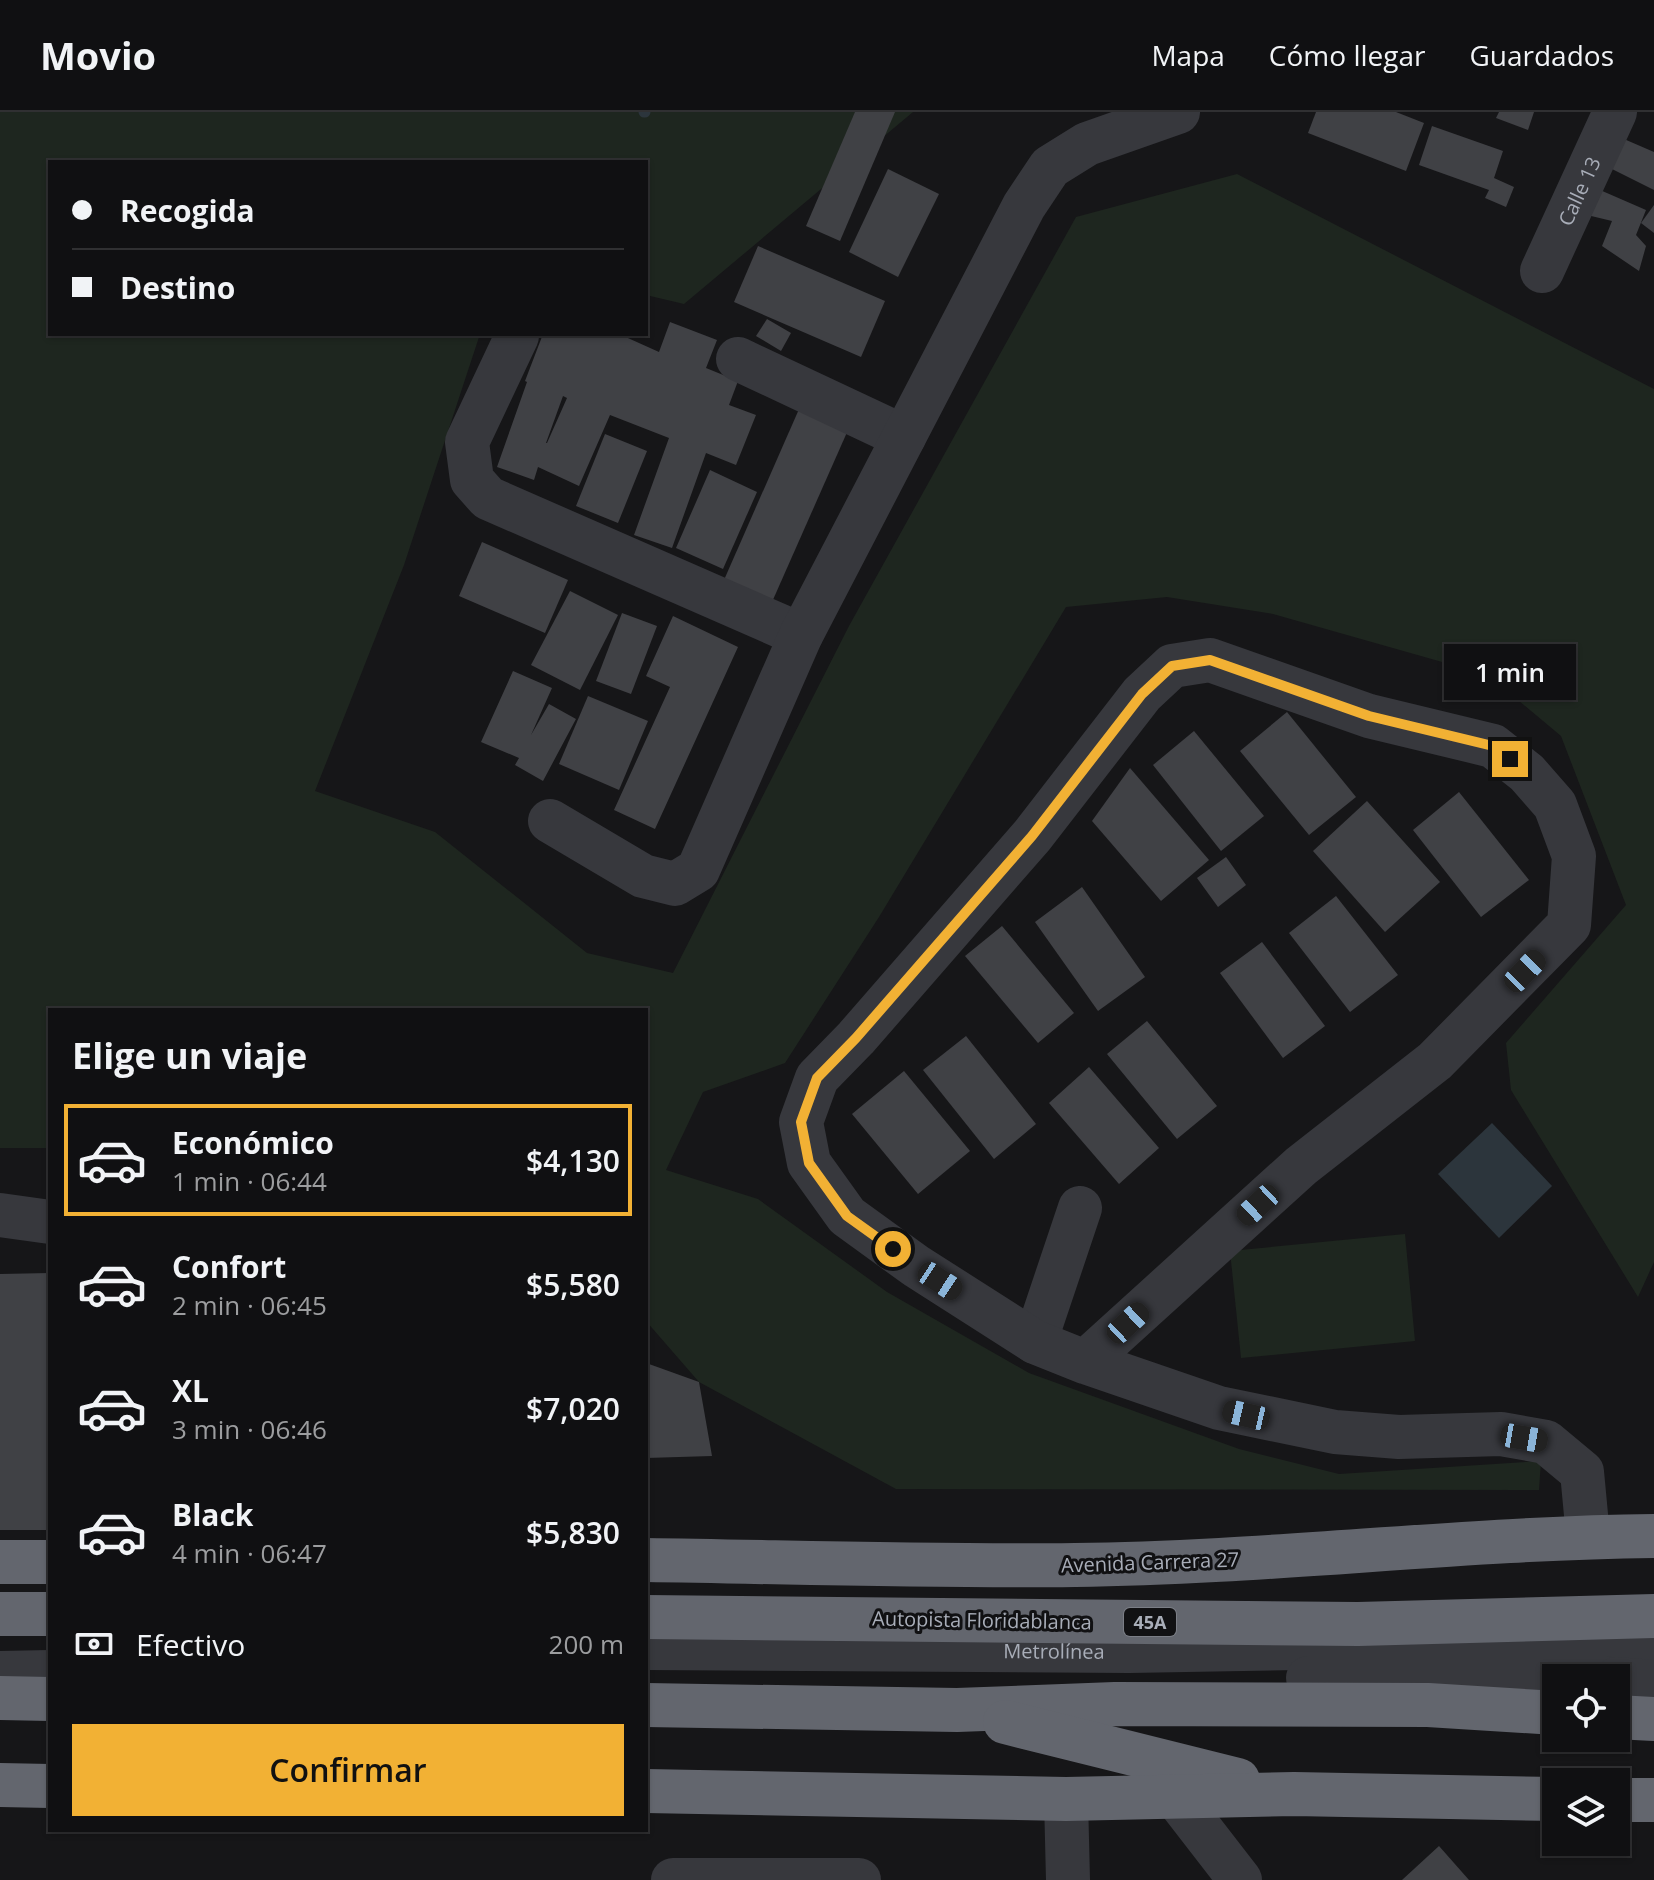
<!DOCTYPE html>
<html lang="es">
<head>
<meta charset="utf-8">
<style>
	body { margin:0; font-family:"Open Sans",sans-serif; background:#1e1e20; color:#f1f3f6; height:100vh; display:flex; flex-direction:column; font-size:30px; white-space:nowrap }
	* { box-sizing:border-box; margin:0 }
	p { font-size:26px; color:#9c9d9f }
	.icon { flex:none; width:44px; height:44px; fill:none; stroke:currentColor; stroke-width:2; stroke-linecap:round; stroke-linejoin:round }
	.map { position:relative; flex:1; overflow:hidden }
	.drawer { position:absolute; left:48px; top:896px; width:600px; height:824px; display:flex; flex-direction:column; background:#101012; border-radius:0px; box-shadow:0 2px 6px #0004,0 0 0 2px #303032 }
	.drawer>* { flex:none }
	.banner { position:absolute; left:48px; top:48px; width:600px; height:176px; border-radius:0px; box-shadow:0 2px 6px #0004,0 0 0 2px #303032; display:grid; align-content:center; height:176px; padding:0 24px; background:#101012 }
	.fabs { position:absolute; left:1542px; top:1552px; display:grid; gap:16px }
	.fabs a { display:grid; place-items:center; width:88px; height:88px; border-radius:0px; background:#101012; box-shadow:0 2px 6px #0004,0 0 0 2px #303032; font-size:40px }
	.end { position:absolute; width:36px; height:36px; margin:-18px; border:10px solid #f2b134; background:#111; box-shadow:0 0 0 4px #111 }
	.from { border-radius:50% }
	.bubble { position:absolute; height:56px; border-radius:0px; background:#101012; box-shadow:0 2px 6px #0004,0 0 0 2px #303032; font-size:26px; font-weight:600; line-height:56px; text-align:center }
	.car { position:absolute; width:24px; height:48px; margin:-24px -12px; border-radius:10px; box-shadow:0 0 6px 2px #0007; background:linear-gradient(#222 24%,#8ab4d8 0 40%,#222 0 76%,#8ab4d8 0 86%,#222 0) }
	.banner b { display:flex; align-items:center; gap:28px; height:76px; font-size:30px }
	.banner b+b { border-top:2px solid #303032 }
	.banner i { width:20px; height:20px; background:#f1f3f6 }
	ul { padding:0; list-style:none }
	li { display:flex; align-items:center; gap:24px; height:112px; margin:0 16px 12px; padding:0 8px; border:4px solid transparent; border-radius:0px }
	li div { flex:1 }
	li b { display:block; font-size:30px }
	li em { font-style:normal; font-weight:600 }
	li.active { border-color:#f2b134 }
	li>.icon { width:72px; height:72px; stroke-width:1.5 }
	h2 { padding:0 24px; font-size:36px; line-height:96px }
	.pay { display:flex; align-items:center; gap:20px; height:88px; padding:0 24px; font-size:30px }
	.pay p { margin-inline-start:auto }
	.button { display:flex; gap:16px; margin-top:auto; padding:16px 24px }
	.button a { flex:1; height:92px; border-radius:0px; background:#f2b134; color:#111; font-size:32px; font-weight:600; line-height:92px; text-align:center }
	header { display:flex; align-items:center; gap:48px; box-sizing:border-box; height:112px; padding:0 40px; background:#101012; border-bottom:2px solid #303032 }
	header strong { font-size:38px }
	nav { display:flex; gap:44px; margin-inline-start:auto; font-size:28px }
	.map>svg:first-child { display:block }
</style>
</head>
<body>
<header>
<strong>Movio</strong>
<nav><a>Mapa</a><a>Cómo llegar</a><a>Guardados</a></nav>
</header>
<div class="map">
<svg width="1654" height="1768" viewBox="0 0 1654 1768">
	<rect width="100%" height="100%" fill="#161618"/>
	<g fill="#1e261f">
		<polygon points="0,0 913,0 684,192 646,183 646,50 50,50 50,222 480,222 404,453 315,679 435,720 587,841 673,861 849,514 1076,105 1237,62 1654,277 1654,1150 1638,1185 1511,978 1506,931 1626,793 1561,624 1488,563 1273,502 1167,485 1066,495 879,805 785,951 703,980 666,1058 758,1087 887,1180 1029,1261 1239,1337 1339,1362 1541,1349 1539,1378 896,1377 699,1270 646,1209 646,898 50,898 50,1036 0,1036"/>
		<polygon points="1405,1122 1415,1229 1241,1246 1230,1139"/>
	</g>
	<polygon fill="#2c353c" points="1492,1011 1552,1074 1499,1126 1438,1062"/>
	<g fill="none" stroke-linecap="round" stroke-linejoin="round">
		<polyline stroke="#2c353c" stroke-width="11" points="644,0 645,0"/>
	</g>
	<g fill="#404145" fill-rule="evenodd">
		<polygon points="855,0 895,0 840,129 806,114"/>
		<polygon points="1316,0 1396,0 1424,11 1406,59 1308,21"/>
		<polygon points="1499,0 1534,0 1528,18 1496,6"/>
		<polygon points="1432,14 1503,39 1494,66 1514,75 1506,95 1485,86 1489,78 1419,53"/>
		<polygon points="1617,24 1654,40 1654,78 1606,54"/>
		<polygon points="888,57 939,82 898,165 849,140"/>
		<polygon points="1600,78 1646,98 1636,123 1646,134 1639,159 1602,134 1612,109 1587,103"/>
		<polygon points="1654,93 1654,121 1641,111"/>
		<polygon points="758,134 885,189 861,245 734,190"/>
		<polygon points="767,207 791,221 781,239 756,224"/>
		<path d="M 670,210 L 717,228 L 706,256 L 738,269 L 729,293 L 756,303 L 736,353 L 706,341 L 672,436 L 634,423 L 669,326 L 610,303 L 579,374 L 538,355 L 534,368 L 497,355 L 527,270 L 525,269 L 543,222 L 619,222 L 659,240 ZM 563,284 L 567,286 L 547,331 L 546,331 Z"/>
		<polygon points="803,288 852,309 772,490 724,468"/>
		<polygon points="605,322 647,339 618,411 576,394"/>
		<polygon points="710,358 757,380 723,457 676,436"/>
		<polygon points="482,430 568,468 545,521 459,484"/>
		<polygon points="570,479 618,503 580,578 531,553"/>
		<polygon points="622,501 657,514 631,582 596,569"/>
		<polygon points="673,504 738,535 655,717 614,698 670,575 646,564"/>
		<polygon points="513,559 552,576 531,623 549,592 576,607 543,669 515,653 519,646 481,630"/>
		<polygon points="588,584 648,609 619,678 559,652"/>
		<polygon points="1287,600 1356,685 1309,723 1240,639"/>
		<polygon points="1194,619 1264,704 1221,739 1153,653"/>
		<polygon points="1130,656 1209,748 1161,789 1092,709"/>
		<polygon points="1459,680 1529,768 1481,805 1413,718"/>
		<polygon points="1367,689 1440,770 1385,820 1313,739"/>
		<polygon points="1226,745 1246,773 1218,795 1197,766"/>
		<polygon points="1082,775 1145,865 1098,899 1035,810"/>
		<polygon points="1336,784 1398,863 1350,900 1289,821"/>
		<polygon points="1002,814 1074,901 1038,931 965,844"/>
		<polygon points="1262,830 1325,914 1283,946 1220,861"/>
		<polygon points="1147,909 1217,994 1177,1027 1107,942"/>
		<polygon points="966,924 1036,1012 994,1047 923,958"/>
		<polygon points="1089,955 1159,1036 1119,1072 1049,991"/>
		<polygon points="904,959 970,1039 918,1082 852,1002"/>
		<polygon points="50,1161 50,1418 0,1418 0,1162"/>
		<polygon points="646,1248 649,1252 699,1270 712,1344 646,1346"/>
		<polygon points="1439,1734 1469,1768 1402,1768"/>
	</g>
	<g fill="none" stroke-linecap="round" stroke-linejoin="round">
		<g stroke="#37383d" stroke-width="44">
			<path id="s1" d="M 1542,159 L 1615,0"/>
			<polyline points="517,224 467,330 472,368 488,386 801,523"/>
			<polyline points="738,247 904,325"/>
			<polyline points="550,709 643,764 675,772 698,758 801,523 1024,94 1050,55 1087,32 1178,0"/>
			<polyline points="0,1103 50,1110"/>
			<polyline points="1035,1230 1080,1096"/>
			<polyline points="1085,1250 1301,1054 1435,949 1569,813 1574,744 1555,693 1527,661 1493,634 1369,604 1210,548 1172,554 1142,582 1032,724 856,926 817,966 801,1010 809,1051 847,1104 916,1154 1035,1230 1085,1250 1219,1296 1335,1320 1399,1325 1501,1322 1546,1330 1582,1360 1588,1424"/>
			<path id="s2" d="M 646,1536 L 1129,1539 L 1517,1532 L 1654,1534"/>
			<polyline points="0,1561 50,1560"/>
			<polyline points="1308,1566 1606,1566"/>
			<polyline points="1616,1567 1654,1570"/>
			<polyline points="1175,1684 1240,1768"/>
			<polyline points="1066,1687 1068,1768"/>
			<polyline points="673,1768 859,1768"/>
		</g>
		<g stroke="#63666e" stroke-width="44">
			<path d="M 646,1448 C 789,1450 932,1455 1075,1453 C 1268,1451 1461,1426 1654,1424"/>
			<polyline points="0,1450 50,1450"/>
			<polyline points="0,1502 50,1502"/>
			<polyline points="646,1505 1358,1512 1654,1504"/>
			<polyline points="0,1586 50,1587"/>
			<polyline points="646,1593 957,1598 1115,1592 1428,1593 1556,1601"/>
			<polyline points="1616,1605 1654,1607"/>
			<polyline points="1005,1610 1238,1668"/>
			<polyline points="0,1673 50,1674"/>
			<polyline points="646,1679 1066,1687 1294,1682 1556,1687"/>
			<polyline points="1616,1688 1654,1688"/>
		</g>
	</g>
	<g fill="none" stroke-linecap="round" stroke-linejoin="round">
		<polyline stroke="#f2b134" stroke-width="10" points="893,1137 847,1104 809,1051 801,1010 817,966 856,926 1032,724 1142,582 1172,554 1210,548 1369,604 1493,634 1510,647"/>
	</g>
	<g text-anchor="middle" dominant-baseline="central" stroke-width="6" stroke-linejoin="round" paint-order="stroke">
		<rect fill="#111113" stroke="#7b7e86" stroke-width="2" x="1124" y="1496" width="52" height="28" rx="6"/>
		<g font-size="18" font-weight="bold" fill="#a8adb8">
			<text x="1150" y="1510">45A</text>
		</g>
		<g font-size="20" fill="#a8adb8" stroke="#111113">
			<text stroke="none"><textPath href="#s1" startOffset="88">Calle 13</textPath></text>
			<text transform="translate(1150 1450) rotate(-2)">Avenida Carrera 27</text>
			<text transform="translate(982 1508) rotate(1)">Autopista Floridablanca</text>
			<text stroke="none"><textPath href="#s2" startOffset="408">Metrolínea</textPath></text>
		</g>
	</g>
</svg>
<div class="fabs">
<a><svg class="icon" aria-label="locate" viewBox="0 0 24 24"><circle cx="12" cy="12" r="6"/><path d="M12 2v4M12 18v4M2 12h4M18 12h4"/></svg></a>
<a><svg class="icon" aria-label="layers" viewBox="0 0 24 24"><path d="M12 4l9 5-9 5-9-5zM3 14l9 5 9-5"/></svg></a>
</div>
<i class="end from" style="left:893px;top:1137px"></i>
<i class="end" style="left:1510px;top:647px"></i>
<div class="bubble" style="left:1444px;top:532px;width:132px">1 min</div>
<i class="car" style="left:1525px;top:859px;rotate:44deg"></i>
<i class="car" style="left:1258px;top:1093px;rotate:227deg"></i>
<i class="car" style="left:940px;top:1169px;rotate:123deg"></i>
<i class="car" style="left:1128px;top:1211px;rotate:47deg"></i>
<i class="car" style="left:1246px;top:1303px;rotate:283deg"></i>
<i class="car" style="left:1524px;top:1326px;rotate:100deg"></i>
<div class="banner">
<b><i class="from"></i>Recogida</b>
<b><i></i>Destino</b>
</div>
<section class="drawer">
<h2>Elige un viaje</h2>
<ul>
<li class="active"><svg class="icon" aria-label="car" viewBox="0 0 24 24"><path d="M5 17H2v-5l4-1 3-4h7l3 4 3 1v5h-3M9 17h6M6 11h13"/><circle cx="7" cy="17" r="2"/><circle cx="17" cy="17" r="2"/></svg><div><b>Económico</b><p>1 min · 06:44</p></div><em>$4,130</em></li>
<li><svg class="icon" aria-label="car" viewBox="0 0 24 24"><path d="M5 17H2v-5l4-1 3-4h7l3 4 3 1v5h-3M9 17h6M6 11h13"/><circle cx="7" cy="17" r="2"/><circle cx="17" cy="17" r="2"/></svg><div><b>Confort</b><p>2 min · 06:45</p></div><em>$5,580</em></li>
<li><svg class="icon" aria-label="car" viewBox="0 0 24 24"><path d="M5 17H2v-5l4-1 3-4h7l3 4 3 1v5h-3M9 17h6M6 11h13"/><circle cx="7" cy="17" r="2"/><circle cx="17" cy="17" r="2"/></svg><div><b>XL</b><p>3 min · 06:46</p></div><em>$7,020</em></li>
<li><svg class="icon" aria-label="car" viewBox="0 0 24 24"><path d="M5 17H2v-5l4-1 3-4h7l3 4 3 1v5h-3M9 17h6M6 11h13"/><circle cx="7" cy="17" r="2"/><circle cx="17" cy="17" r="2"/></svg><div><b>Black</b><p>4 min · 06:47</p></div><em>$5,830</em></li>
</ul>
<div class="pay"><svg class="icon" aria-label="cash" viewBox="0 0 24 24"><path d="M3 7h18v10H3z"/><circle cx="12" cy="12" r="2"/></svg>Efectivo<p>200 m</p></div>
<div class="button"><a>Confirmar</a></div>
</section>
</div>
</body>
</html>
